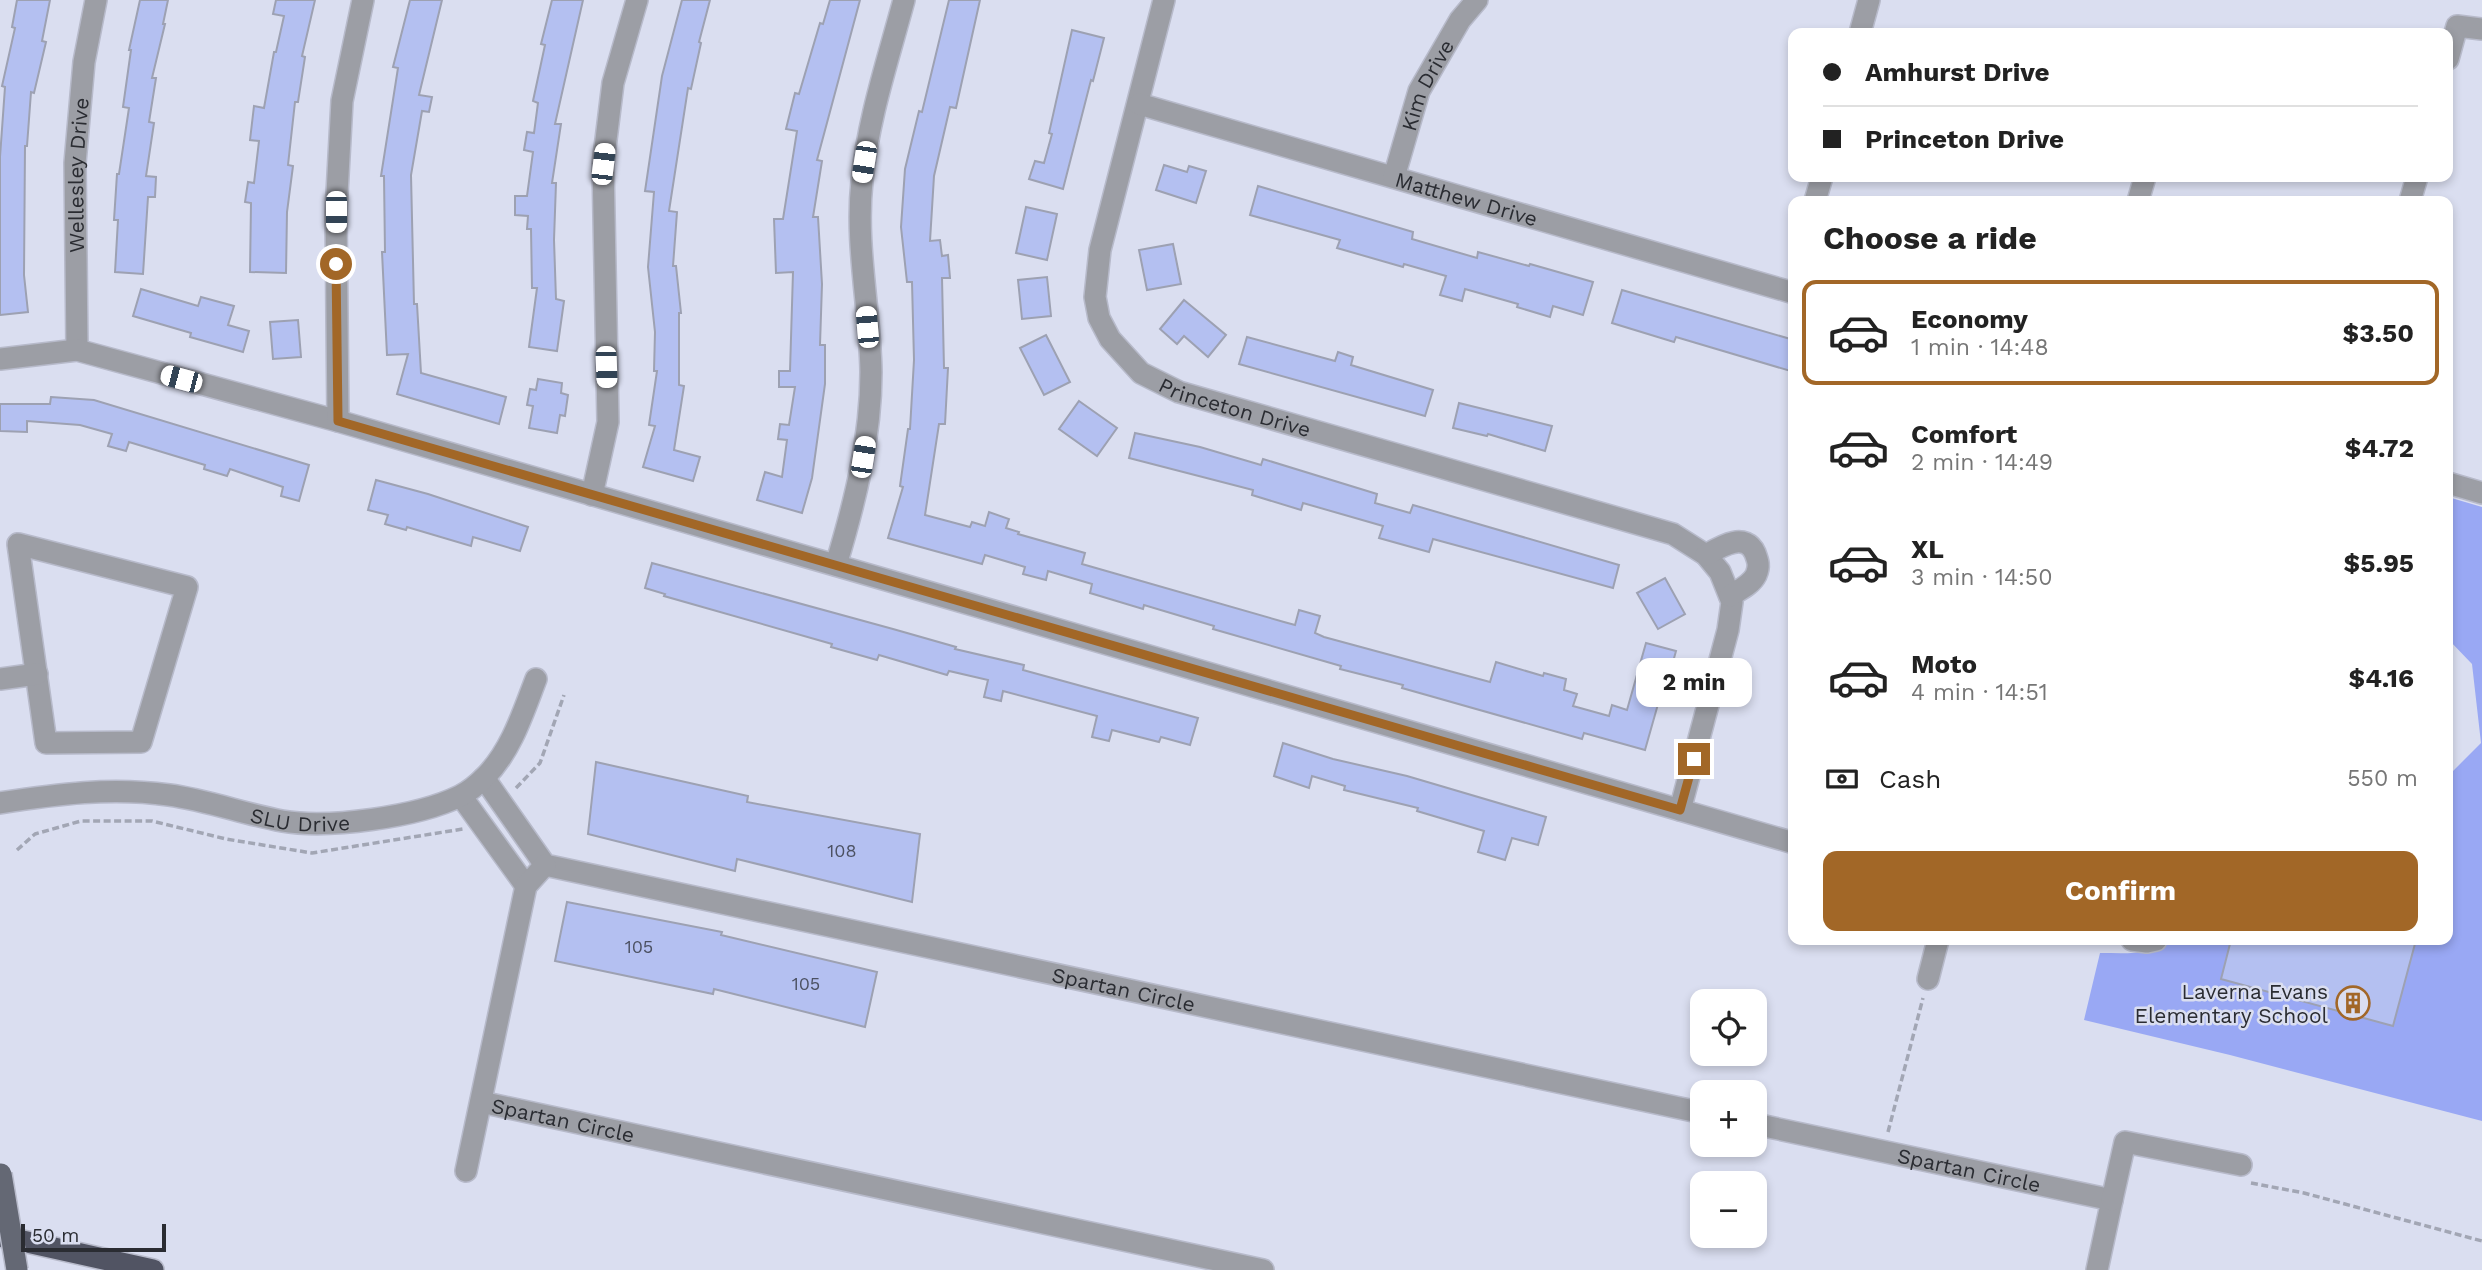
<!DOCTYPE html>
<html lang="en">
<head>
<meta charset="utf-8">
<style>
	body { margin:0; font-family:"Work Sans",sans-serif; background:#f6f6f6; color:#222; height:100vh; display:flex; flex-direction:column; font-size:26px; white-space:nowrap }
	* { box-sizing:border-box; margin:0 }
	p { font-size:23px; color:#767676 }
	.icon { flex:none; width:38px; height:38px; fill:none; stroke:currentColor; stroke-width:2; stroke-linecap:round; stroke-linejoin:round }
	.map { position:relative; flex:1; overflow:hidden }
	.side { position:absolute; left:1788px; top:196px; width:665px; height:749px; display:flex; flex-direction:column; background:#fff; border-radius:14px; box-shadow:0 4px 10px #0003 }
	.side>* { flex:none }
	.banner { position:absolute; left:1788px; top:28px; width:665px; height:154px; border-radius:14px; box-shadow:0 4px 10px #0003; display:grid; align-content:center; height:154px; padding:0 35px; background:#fff }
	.tools { position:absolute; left:1690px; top:989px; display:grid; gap:14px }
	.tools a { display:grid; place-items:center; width:77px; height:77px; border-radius:14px; background:#fff; box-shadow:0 4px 10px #0003; font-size:35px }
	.scale { position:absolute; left:21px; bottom:18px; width:145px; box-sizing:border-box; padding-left:7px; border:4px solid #2a2c32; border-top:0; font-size:19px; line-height:24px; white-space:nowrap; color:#2a2c32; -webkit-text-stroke:5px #dadef0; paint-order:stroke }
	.end { position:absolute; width:32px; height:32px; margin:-16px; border:9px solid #a26727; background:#fff; box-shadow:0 0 0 4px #fff }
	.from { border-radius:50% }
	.bubble { position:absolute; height:49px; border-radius:14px; background:#fff; box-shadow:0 4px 10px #0003; font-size:23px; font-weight:700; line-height:49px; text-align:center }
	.car { position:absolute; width:21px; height:42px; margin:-21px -10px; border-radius:9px; box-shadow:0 0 5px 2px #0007; background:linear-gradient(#fff 24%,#345 0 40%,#fff 0 76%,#345 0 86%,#fff 0) }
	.banner b { display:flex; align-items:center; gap:24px; height:66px; font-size:26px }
	.banner b+b { border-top:2px solid #e0e0e0 }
	.banner i { width:18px; height:18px; background:#222 }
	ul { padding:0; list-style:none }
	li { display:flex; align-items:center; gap:21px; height:105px; margin:0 14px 10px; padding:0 21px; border:4px solid transparent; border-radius:14px }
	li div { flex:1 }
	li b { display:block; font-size:26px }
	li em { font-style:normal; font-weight:700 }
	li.active { border-color:#a26727 }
	li>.icon { width:63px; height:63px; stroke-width:1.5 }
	h2 { padding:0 35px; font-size:32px; line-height:84px }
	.pay { display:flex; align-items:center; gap:18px; height:77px; padding:0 35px; font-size:26px }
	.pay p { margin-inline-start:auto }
	.cta { display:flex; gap:14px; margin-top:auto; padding:14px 35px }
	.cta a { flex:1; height:80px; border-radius:14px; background:#a26727; color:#fff; font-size:28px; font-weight:700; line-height:80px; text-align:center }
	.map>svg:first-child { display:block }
</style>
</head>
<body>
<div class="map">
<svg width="2482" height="1270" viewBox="0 0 2482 1270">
	<rect width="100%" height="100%" fill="#dadef0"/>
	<path fill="#99a8f4" d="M 2448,497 L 2482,507 L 2482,1121 L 2230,1055 L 2084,1020 L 2100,953 C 2126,953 2151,956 2172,940 L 2448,940 L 2448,776 L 2481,743 L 2472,664 L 2448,639 Z"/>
	<g fill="#b4c0f1" stroke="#9da1b2" stroke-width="2">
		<polygon points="17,0 50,0 42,41 46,42 34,93 31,92 27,146 25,146 24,275 28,312 0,315 0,157 5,87 2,86 15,28 12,27"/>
		<polygon points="140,0 168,0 163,24 165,24 152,78 156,78 149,122 154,123 146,176 156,177 155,197 148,197 143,274 115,272 118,220 114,220 117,174 119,174 129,108 123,107 131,50 129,50"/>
		<polygon points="276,0 315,0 302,56 305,57 298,102 295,102 288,165 293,166 287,212 286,273 250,272 251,203 245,202 248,182 254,183 259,141 250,140 254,106 264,108 274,52 276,52 284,16 273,14"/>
		<polygon points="410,0 442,0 419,95 432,97 429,112 422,111 411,175 414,304 417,304 421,373 506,397 499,424 397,394 408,354 387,355 382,252 385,252 384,176 381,176 398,68 393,67"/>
		<polygon points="552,0 583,0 555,124 561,124 552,183 556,183 554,240 556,299 564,301 557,351 529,347 537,288 532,288 531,229 527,229 528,216 515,215 515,196 527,196 533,152 524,150 527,132 534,133 538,103 533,101 545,45 541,44"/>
		<polygon points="682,0 710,0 699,42 701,43 691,89 688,88 669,211 677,212 673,266 676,266 681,313 679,313 679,385 684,386 674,450 700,457 693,481 643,467 655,426 649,425 657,371 654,371 655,332 648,267 654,192 645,191 662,76"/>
		<polygon points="830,0 860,0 817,160 822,161 813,217 818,217 822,284 820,345 825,345 825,384 812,478 802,513 757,500 765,472 782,477 787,440 778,439 780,424 789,425 795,387 779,387 779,371 790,371 793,272 776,273 774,219 783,219 797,131 786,129 795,93 799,94 820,23 823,24"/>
		<polygon points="949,0 980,0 956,108 950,107 934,176 930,241 940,240 942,256 948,255 950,278 942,278 944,368 948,368 945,424 939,424 925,515 970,527 972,522 985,526 989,512 1009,519 1006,528 1019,532 1018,534 1085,553 1082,564 1284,622 1295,625 1299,610 1320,616 1315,633 1324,637 1490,682 1496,662 1543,676 1544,673 1566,679 1564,690 1577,694 1573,706 1609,716 1612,705 1627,710 1646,643 1676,651 1665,691 1662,690 1645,750 1584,733 1582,739 1402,688 1403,685 1340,669 1341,666 1213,629 1214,626 1144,605 1143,609 1090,593 1092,584 1048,571 1046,580 1023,574 1025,567 985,555 982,564 888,538 903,487 900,486 908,429 910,429 914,360 912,282 907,282 901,227 905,169 919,111 922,112"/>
		<polygon points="1072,30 1104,38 1093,81 1091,80 1063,189 1029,179 1035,161 1044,163 1052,134 1049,133"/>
		<polygon points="1164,165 1187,172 1189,166 1206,171 1196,203 1156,190"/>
		<polygon points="1258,186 1413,232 1412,239 1477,258 1478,252 1529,266 1530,264 1593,282 1583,315 1553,306 1550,317 1517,307 1518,304 1465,289 1462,301 1440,295 1446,276 1404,264 1403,267 1337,248 1340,240 1250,215"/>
		<polygon points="1026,207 1057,214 1047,260 1016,253"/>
		<polygon points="1173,244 1181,284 1147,290 1139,250"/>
		<polygon points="1047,277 1051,316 1022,319 1018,280"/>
		<polygon points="141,289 198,306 201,297 234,306 228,325 249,331 243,352 190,337 191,333 133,316"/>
		<polygon points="1622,290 1794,340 1794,372 1676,337 1674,342 1612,323"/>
		<polygon points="1184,300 1226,335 1208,357 1184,336 1177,344 1160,329"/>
		<polygon points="298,320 301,357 273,359 270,322"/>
		<polygon points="1046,335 1070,382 1044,395 1020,348"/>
		<polygon points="1247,337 1335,361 1338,352 1353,357 1351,365 1433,390 1425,416 1239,364"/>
		<polygon points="538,379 562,383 561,393 568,395 565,416 560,415 557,433 529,428 533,406 527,405 530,389 536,390"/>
		<polygon points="51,397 94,400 309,465 299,501 281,496 283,487 230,469 227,476 204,469 205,465 129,442 126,451 108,446 112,434 80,425 27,421 27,432 0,431 0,404 50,404"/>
		<polygon points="1079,401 1117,428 1097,456 1059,429"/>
		<polygon points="1459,403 1552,426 1545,451 1488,434 1487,436 1453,428"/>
		<polygon points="1135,433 1200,447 1261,465 1263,459 1377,494 1375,503 1410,513 1413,505 1619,565 1613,588 1433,539 1429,552 1379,538 1383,526 1303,503 1301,510 1252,495 1253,490 1129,458"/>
		<polygon points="376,480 428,494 528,527 520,551 473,537 471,546 407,527 406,530 385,524 388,515 368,510"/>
		<polygon points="652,563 893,629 956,647 955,649 1024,665 1023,670 1198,718 1190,745 1161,737 1159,742 1112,730 1109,741 1092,737 1097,716 1003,691 1001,701 984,697 988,680 949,671 947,675 879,655 877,660 831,647 832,644 664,596 665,594 645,588"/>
		<polygon points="1665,578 1685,614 1658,629 1637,593"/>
		<polygon points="1283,743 1333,759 1407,776 1546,817 1538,845 1512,838 1505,860 1478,852 1484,831 1417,811 1418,808 1344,790 1345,786 1312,776 1309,788 1274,776"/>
		<polygon points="596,762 748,796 747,802 920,834 912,902 737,859 735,871 588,834"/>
		<polygon points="567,902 722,932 721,935 877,972 865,1027 714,989 713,994 555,961"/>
		<polygon points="2231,940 2416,940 2393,1026 2221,979"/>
	</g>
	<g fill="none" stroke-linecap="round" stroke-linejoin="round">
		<defs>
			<g id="minor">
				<path id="s1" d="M 1164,0 L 1100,250 L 1095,297 L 1099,318 L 1110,339 L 1141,373 L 1179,392 L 1673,534 L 1706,555 L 1720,572 L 1732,602 L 1728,630 L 1680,810"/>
				<polyline points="1860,33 1869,0"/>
				<polyline points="2448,59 2457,26 2482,29"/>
				<path id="s2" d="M 1139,104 L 1794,293"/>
				<path id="s3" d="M 1394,177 L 1419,91 L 1460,20 L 1477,0"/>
				<polyline points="1815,201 1822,177"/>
				<polyline points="2138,201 2145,177"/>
				<polyline points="2410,201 2417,177"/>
				<path id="s4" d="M 77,350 L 75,163 L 84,62 L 96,0"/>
				<polyline points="0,359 77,350 338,421 1794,843"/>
				<polyline points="338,421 336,212 342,101 363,0"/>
				<polyline points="2448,483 2482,493"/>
				<polyline points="592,495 608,422 603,164 613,83 637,0"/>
				<polygon points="18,544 187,587 141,742 46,743"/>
				<path d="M 1706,555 C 1720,547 1745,531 1755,553 C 1758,561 1760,566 1756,575 C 1751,585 1739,590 1730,596"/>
				<path d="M 836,565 C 855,502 871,438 871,372 C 870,308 855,245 862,181 C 868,119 888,60 904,0"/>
				<polyline points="0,679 37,674"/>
				<path id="s5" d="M 484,778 L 545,865 L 1703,1113"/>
				<polyline points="461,796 526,886"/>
				<path id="s6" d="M 0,803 C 57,794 111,787 169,795 C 207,800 244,814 282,821 C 329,829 417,817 460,796 C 468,792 478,784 485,777 C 511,751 523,713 536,679"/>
				<polyline points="2132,940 2147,942 2156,940"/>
				<polyline points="1928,979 1938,940"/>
				<path id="s7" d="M 481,1102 L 1263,1270"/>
				<path id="s8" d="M 1755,1124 L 2112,1200 L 2097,1270"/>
				<polyline points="466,1171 526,886 545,865"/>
				<polyline points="2112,1200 2125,1142 2241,1165"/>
			</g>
			<polyline id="highway" points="0,1236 153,1270"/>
		</defs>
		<use href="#minor" stroke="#b7baca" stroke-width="24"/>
		<use href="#highway" stroke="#b7baca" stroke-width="24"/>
		<g stroke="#a2a6b4" stroke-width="3.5" stroke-dasharray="7 3.5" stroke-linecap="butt">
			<polyline points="516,788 540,763 564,695"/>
			<polyline points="17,850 35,834 81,821 152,821 226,839 312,853 463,829"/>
			<polyline points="1888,1132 1923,998"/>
			<polyline points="2251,1183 2304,1193 2482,1241"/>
		</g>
		<use href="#minor" stroke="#9c9ea5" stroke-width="21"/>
		<use href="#highway" stroke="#515463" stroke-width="21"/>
		<defs>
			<polyline id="major-bridge" points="1,1174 17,1270"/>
		</defs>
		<use href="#major-bridge" stroke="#b7baca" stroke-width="24" stroke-linecap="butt"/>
		<use href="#major-bridge" stroke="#646874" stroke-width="21"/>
	</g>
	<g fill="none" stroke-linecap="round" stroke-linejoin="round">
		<polyline stroke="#a26727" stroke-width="9" points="336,264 338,421 1680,810 1694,759"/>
	</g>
	<defs>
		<symbol id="building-ring" viewBox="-11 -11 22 22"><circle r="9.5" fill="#dadef0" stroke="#a26727" stroke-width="1.5"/><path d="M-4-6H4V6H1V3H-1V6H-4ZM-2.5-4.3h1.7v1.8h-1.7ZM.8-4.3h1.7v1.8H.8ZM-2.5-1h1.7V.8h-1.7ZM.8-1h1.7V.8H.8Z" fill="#a26727"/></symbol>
	</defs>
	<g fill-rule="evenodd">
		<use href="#building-ring" x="2334" y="984" width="38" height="38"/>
	</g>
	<g text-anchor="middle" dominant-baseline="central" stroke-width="5" stroke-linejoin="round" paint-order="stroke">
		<g font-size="18" fill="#4c5162">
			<text x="842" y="850">108</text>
			<text x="639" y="946">105</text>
			<text x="806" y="983">105</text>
		</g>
		<g font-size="21" fill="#2a2c32" stroke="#dadef0">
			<text stroke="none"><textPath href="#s3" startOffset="98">Kim Drive</textPath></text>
			<text stroke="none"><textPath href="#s4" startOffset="175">Wellesley Drive</textPath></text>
			<text stroke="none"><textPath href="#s2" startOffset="341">Matthew Drive</textPath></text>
			<text stroke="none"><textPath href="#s1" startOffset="497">Princeton Drive</textPath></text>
			<text stroke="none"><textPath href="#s6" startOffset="304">SLU Drive</textPath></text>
			<text stroke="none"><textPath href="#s5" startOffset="698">Spartan Circle</textPath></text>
			<text stroke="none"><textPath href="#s7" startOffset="84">Spartan Circle</textPath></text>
			<text stroke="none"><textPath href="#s8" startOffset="219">Spartan Circle</textPath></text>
		</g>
		<g font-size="21" fill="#2a2c32" stroke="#dadef0" text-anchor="end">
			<text x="2328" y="991">Laverna Evans<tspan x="2328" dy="24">Elementary School</tspan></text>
		</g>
	</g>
</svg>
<div class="tools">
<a><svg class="icon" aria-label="locate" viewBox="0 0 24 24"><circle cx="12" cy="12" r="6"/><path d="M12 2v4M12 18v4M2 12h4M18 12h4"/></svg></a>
<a>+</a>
<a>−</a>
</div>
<div class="scale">50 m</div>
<i class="end from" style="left:336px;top:264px"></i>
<i class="end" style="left:1694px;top:759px"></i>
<div class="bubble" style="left:1636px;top:658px;width:116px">2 min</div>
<i class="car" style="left:864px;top:162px;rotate:189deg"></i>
<i class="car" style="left:603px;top:164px;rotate:7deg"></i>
<i class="car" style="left:336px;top:212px;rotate:180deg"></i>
<i class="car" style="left:867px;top:327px;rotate:355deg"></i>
<i class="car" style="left:606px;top:367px;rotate:178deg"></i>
<i class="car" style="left:181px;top:379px;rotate:285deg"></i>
<i class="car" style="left:863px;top:457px;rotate:9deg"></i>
<div class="banner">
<b><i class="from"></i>Amhurst Drive</b>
<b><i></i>Princeton Drive</b>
</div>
<section class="side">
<h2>Choose a ride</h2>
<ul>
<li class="active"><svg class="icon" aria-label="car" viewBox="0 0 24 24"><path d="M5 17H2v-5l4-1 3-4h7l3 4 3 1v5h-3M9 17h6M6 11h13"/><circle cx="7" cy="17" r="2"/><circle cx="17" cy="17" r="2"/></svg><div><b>Economy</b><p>1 min · 14:48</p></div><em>$3.50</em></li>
<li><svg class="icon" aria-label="car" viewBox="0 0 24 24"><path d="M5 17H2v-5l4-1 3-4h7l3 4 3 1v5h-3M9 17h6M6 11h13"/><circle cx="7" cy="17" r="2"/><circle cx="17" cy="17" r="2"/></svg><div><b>Comfort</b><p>2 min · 14:49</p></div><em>$4.72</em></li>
<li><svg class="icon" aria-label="car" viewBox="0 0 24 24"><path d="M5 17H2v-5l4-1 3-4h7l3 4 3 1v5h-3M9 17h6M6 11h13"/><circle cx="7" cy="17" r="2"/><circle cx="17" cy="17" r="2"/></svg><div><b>XL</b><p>3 min · 14:50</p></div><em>$5.95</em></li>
<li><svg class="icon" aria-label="car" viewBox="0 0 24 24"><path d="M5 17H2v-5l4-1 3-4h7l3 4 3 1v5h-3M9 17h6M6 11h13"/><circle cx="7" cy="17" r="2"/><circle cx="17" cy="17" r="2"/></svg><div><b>Moto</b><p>4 min · 14:51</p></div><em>$4.16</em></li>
</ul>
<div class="pay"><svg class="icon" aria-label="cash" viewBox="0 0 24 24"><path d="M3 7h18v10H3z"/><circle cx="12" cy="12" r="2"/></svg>Cash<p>550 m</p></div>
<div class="cta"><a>Confirm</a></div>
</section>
</div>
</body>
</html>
